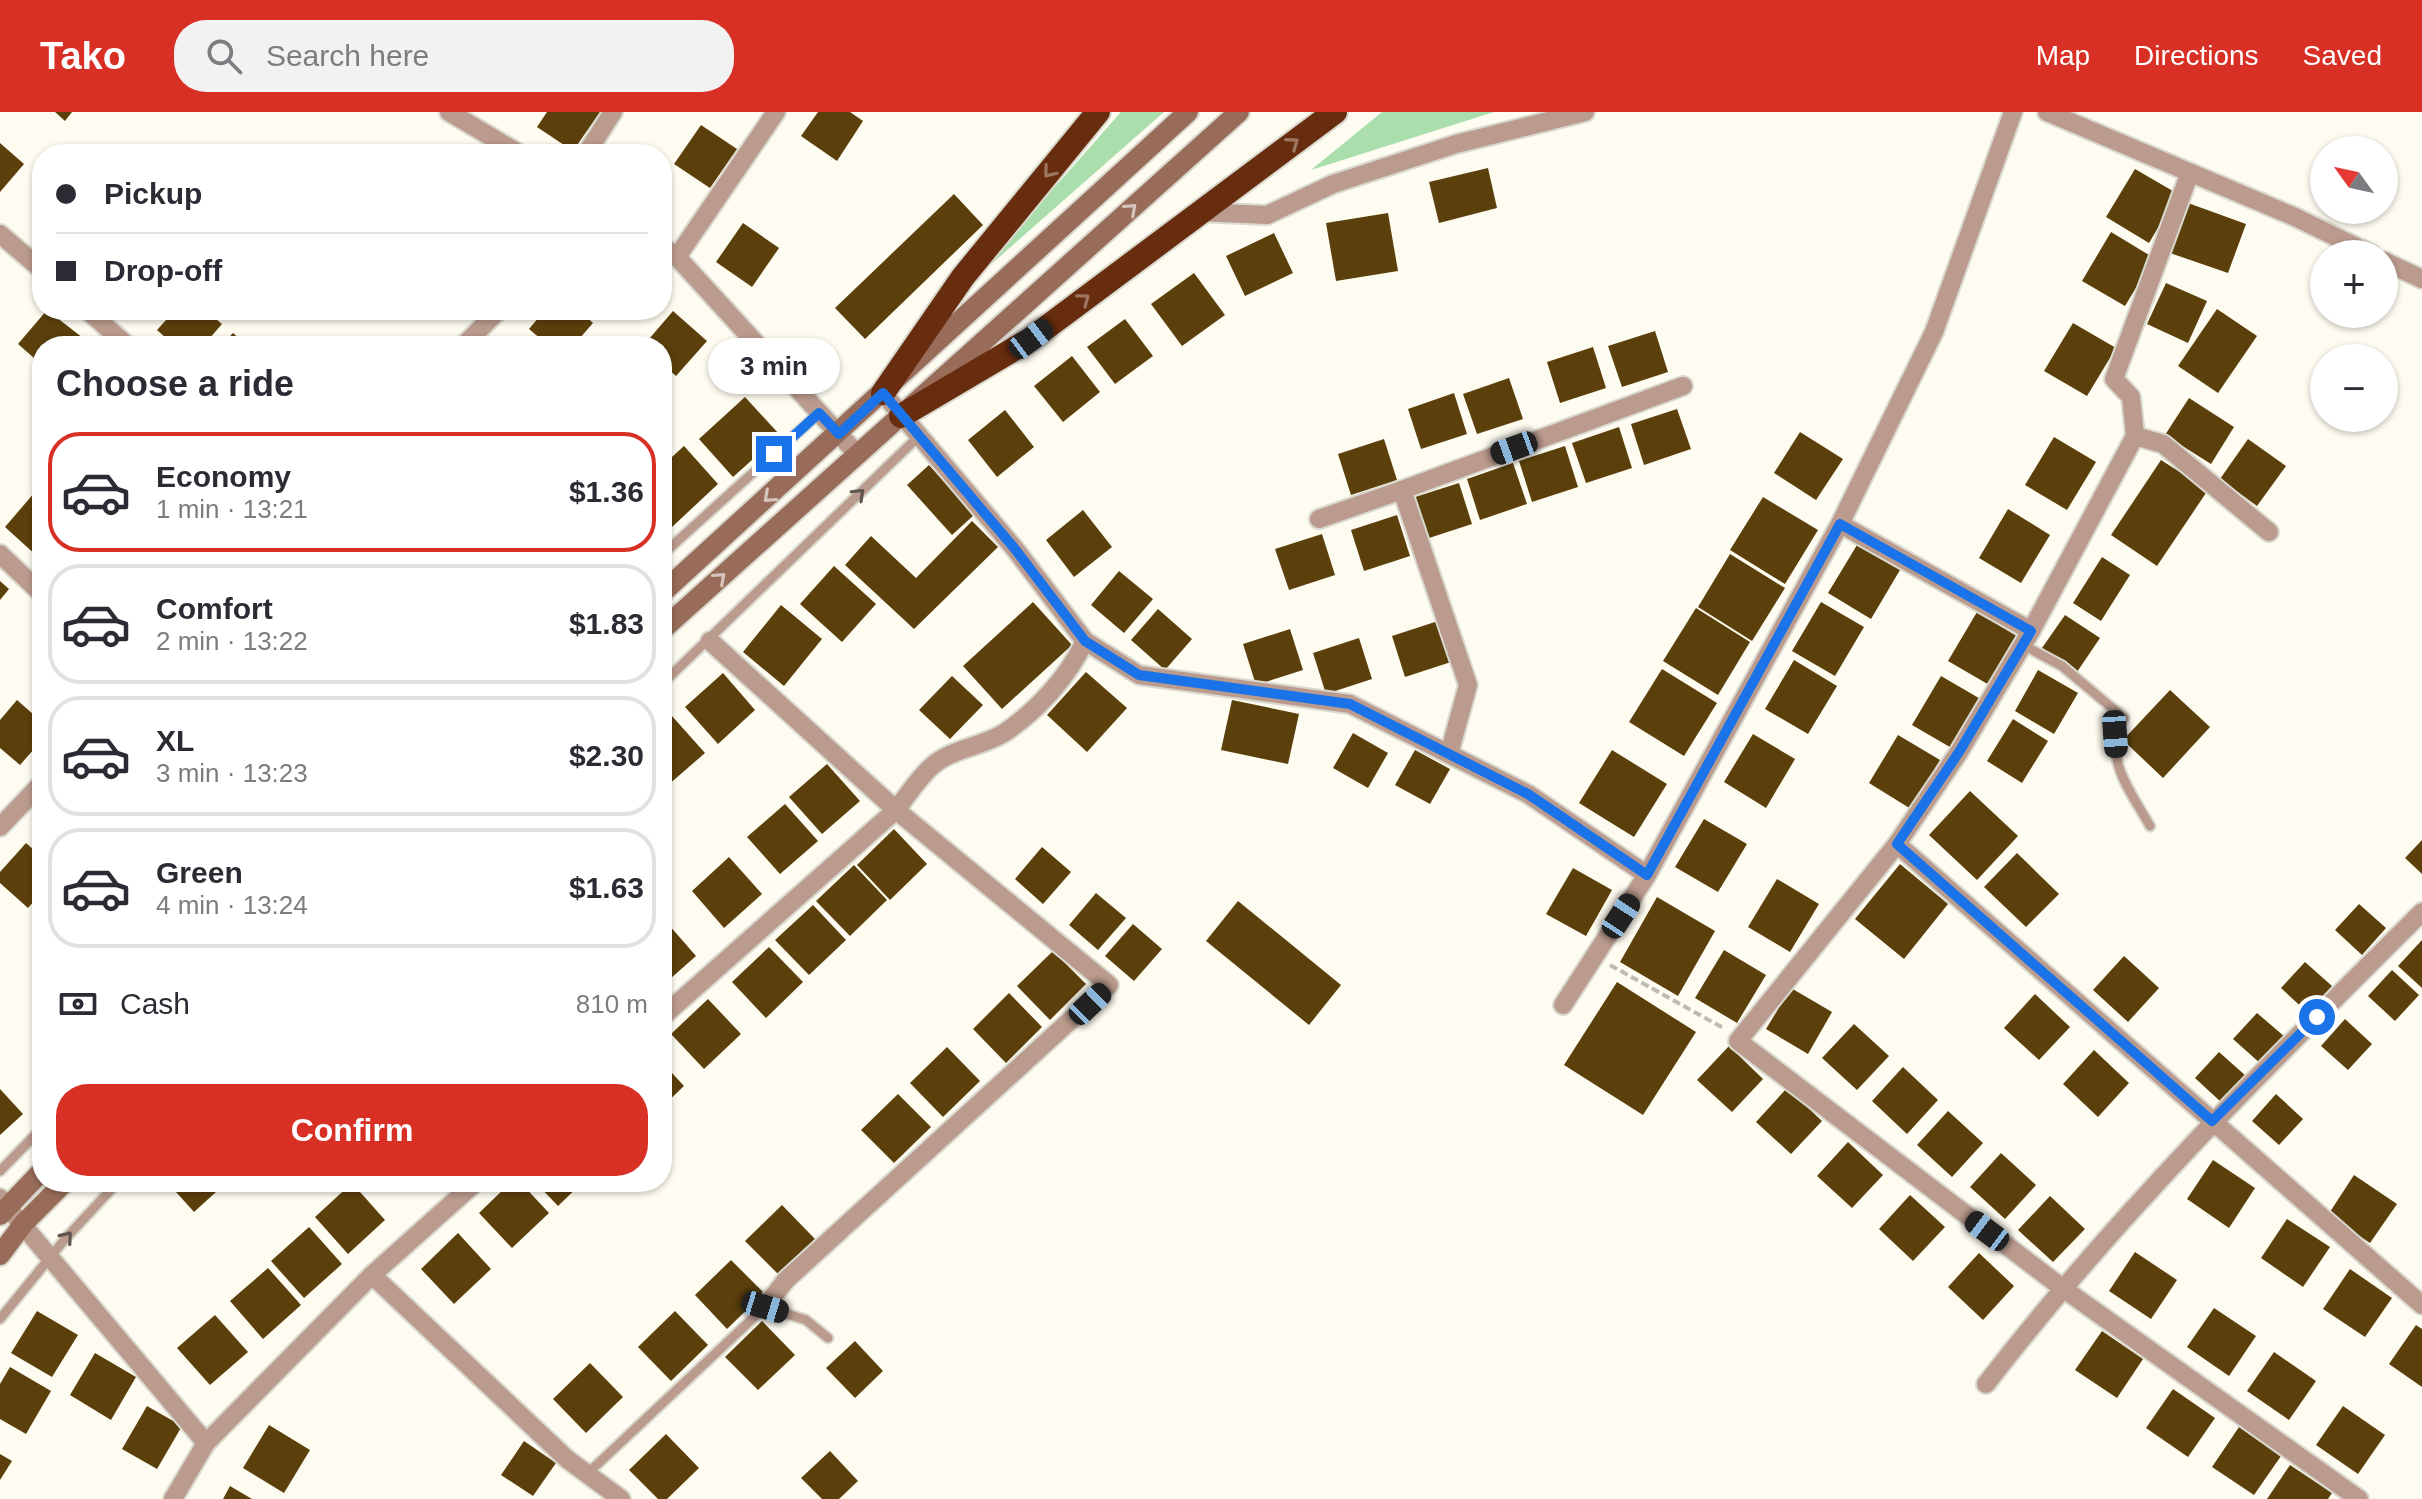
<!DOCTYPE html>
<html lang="en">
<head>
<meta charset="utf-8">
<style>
	body { margin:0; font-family:Helvetica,sans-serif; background:#f2f2f3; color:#2b2b33; height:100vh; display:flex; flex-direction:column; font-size:30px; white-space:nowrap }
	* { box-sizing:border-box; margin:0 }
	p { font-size:26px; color:#7c7c81 }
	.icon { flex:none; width:44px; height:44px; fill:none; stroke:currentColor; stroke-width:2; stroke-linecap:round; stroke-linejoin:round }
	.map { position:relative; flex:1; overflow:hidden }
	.details { position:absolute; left:32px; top:224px; width:640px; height:856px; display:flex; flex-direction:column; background:#fff; border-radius:32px; box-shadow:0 2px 6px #0004 }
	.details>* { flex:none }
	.hud { position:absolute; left:32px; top:32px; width:640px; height:176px; border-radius:32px; box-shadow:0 2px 6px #0004; display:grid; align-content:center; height:176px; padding:0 24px; background:#fff }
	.needle { width:52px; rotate:303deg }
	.tools { position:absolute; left:2310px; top:24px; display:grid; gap:16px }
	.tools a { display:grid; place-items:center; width:88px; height:88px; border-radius:50%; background:#fff; box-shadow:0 2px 6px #0004; font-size:40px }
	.end { position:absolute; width:36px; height:36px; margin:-18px; border:10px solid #1a73e8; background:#fff; box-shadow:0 0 0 4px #fff }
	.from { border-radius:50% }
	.bubble { position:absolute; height:56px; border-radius:28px; background:#fff; box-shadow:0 2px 6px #0004; font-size:26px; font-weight:700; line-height:56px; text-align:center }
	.car { position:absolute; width:24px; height:48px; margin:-24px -12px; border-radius:10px; box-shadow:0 0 6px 2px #0007; background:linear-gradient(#222 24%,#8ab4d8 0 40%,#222 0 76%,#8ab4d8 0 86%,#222 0) }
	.hud b { display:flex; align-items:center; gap:28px; height:76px; font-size:30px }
	.hud b+b { border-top:2px solid #e1e1e2 }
	.hud i { width:20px; height:20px; background:#2b2b33 }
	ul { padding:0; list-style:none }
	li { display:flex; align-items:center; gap:24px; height:120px; margin:0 16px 12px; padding:0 8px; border:4px solid #e1e1e2; border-radius:32px }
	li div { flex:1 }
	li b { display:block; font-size:30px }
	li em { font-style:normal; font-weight:700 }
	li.on { border-color:#d93025 }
	li>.icon { width:72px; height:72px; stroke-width:1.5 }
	h2 { padding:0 24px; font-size:36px; line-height:96px }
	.pay { display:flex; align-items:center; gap:20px; height:88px; padding:0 24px; font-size:30px }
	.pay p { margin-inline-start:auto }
	.primary-button { display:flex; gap:16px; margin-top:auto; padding:16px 24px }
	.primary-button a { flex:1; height:92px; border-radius:32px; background:#d93025; color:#fff; font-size:32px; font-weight:700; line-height:92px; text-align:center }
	header { display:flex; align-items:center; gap:48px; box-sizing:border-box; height:112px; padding:0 40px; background:#d93025; color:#fff }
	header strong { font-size:38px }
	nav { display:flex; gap:44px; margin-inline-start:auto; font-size:28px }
	.search { width:560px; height:72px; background:#f2f2f3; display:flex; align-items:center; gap:20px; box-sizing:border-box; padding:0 28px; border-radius:32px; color:#7c7c81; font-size:30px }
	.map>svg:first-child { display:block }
</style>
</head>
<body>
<header>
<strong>Tako</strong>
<div class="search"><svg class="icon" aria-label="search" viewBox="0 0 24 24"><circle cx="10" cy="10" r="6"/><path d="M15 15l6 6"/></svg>Search here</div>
<nav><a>Map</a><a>Directions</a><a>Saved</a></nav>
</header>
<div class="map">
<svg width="2422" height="1387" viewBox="0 0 2422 1387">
	<rect width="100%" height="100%" fill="#fefcf1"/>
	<g fill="#abdead">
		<polygon points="1121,0 1164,0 971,170"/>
		<polygon points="1382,0 1494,0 1311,58"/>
	</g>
	<g fill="#5b400b">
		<polygon points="55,0 72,0 65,9"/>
		<polygon points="547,0 600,0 573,39 537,15"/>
		<polygon points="818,0 850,0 863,9 837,49 801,24"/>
		<polygon points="701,13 737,37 710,76 674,52"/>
		<polygon points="0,31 24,52 0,80"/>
		<polygon points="1488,56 1497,96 1439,111 1429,70"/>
		<polygon points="2135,57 2178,82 2149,131 2106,105"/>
		<polygon points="954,82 983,113 865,227 835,196"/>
		<polygon points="2188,91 2246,112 2228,161 2170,141"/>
		<polygon points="1388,101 1398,159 1336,169 1326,111"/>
		<polygon points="743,111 779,136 752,175 716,150"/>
		<polygon points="2111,120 2154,146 2125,194 2082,169"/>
		<polygon points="1274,121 1293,161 1245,184 1226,144"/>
		<polygon points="1194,161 1225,203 1182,234 1151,192"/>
		<polygon points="2166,171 2207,189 2188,231 2147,212"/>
		<polygon points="2217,197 2257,224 2218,281 2178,254"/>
		<polygon points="47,198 83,226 76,234 42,234 42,253 18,232"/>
		<polygon points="175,198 205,198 222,212 203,234 175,234 157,218"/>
		<polygon points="545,198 579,198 593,211 573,234 549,234 529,217"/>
		<polygon points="673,199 707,229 676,264 662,252 662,234 643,234"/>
		<polygon points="1125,207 1153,244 1115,272 1087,235"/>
		<polygon points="2073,211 2116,236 2087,284 2044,259"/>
		<polygon points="1655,219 1668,260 1622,275 1608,234"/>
		<polygon points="233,221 248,234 221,234"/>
		<polygon points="1593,235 1606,276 1560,291 1547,250"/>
		<polygon points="1072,244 1100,280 1063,310 1034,274"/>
		<polygon points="1509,266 1523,307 1477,322 1463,282"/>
		<polygon points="1454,281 1467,322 1421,337 1408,297"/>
		<polygon points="745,285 780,323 733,365 699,327"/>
		<polygon points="2189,286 2234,315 2211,352 2165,323"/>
		<polygon points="1677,297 1691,337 1644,353 1631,312"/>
		<polygon points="1005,298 1034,335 997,365 968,328"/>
		<polygon points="1619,315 1632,356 1586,371 1572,331"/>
		<polygon points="1800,320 1843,347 1816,388 1774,361"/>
		<polygon points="2054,325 2096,350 2067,398 2025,373"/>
		<polygon points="1384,327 1397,368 1351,383 1338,342"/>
		<polygon points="2248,327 2286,354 2257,394 2220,367"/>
		<polygon points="684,334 718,372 672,415 662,404 662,354"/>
		<polygon points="1565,334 1578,375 1532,390 1519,349"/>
		<polygon points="2161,348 2208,378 2157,454 2111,423"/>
		<polygon points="1513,351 1527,392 1480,408 1467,367"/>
		<polygon points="929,353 974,403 952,423 907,373"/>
		<polygon points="1459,371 1472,412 1426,427 1412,386"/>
		<polygon points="35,380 42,386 42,440 38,445 5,415"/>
		<polygon points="1763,385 1818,418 1785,472 1730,438"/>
		<polygon points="2008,397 2050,423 2021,471 1979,446"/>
		<polygon points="1083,398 1112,435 1074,465 1046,428"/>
		<polygon points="1397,403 1410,444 1364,459 1351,418"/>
		<polygon points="972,409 998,435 914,517 845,453 871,424 916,466"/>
		<polygon points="1322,422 1335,463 1289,478 1275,437"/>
		<polygon points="1857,433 1900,458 1871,507 1828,481"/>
		<polygon points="1730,442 1785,476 1752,529 1698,495"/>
		<polygon points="2102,445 2130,463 2101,509 2073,491"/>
		<polygon points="834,454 876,492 842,530 800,492"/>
		<polygon points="1119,459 1153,487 1124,521 1091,493"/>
		<polygon points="0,469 9,477 0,488"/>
		<polygon points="1033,490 1072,533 1002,597 963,554"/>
		<polygon points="1821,490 1864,515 1835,564 1792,539"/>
		<polygon points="781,493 822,527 784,574 743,540"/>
		<polygon points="1696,496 1750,530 1718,583 1663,549"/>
		<polygon points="1158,497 1192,527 1165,558 1131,528"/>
		<polygon points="1977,500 2020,526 1991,574 1948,549"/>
		<polygon points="2065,503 2100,526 2077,560 2042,536"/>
		<polygon points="1438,509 1451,550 1405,565 1392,524"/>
		<polygon points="1290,517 1303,558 1256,573 1243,532"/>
		<polygon points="1359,526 1372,567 1326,582 1313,541"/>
		<polygon points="1794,548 1837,574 1808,622 1765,597"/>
		<polygon points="1662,557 1717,591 1684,644 1629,610"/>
		<polygon points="2038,558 2078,581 2054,622 2015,599"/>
		<polygon points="1086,560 1127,596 1087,640 1047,603"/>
		<polygon points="723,561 755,598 718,632 685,595"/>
		<polygon points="952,564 983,593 950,627 919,598"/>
		<polygon points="1941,564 1984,589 1955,638 1912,613"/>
		<polygon points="2170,578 2210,615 2163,666 2123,628"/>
		<polygon points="17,588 42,610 42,628 20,653 0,636 0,608"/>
		<polygon points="1232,588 1299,602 1288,652 1221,638"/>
		<polygon points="672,604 705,641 667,674 662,668 662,613"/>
		<polygon points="2013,607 2048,629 2022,671 1987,649"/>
		<polygon points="1353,621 1388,641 1368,676 1333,656"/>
		<polygon points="1753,622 1795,647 1766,696 1724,670"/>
		<polygon points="1898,623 1940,648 1911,697 1869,671"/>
		<polygon points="1415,638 1450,657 1430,692 1395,673"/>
		<polygon points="1612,638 1667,672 1634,725 1579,691"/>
		<polygon points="827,652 860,689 822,722 789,685"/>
		<polygon points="1970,679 2018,724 1977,768 1929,723"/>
		<polygon points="785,692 818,729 780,762 747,725"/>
		<polygon points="1704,707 1747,732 1718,780 1675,755"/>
		<polygon points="894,717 927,752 890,788 857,753"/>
		<polygon points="2422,728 2422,762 2405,746"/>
		<polygon points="26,731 42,745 42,780 28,796 0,771 0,760"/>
		<polygon points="1042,735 1071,760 1043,792 1015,767"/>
		<polygon points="2017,741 2059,782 2026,815 1984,775"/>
		<polygon points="729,745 762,782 724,816 692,779"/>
		<polygon points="1900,752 1948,792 1904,847 1855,807"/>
		<polygon points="854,753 887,788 850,824 816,789"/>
		<polygon points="1573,756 1612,778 1586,824 1546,802"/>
		<polygon points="1777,767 1819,792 1790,840 1748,815"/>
		<polygon points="1096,781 1126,806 1098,838 1069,813"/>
		<polygon points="1657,785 1715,819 1678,884 1620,850"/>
		<polygon points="1238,789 1341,873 1309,913 1206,829"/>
		<polygon points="2359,792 2386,816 2362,843 2335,818"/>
		<polygon points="813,793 846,828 809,863 775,828"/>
		<polygon points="662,805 696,844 662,874"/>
		<polygon points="1133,812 1162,837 1134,869 1105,844"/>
		<polygon points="2422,828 2422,876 2398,854"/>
		<polygon points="769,835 803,870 766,906 732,870"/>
		<polygon points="1724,838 1766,863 1737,911 1695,886"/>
		<polygon points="1053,839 1086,872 1050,908 1017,874"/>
		<polygon points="2124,844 2159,876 2128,910 2093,878"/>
		<polygon points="2305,850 2332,874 2308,901 2281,876"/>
		<polygon points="2392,858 2419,883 2395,909 2368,884"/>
		<polygon points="1617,870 1696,920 1643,1003 1564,953"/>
		<polygon points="1791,876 1832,900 1808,942 1766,917"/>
		<polygon points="1009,881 1042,915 1006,951 973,917"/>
		<polygon points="2035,882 2070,915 2039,948 2004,916"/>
		<polygon points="708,887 741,922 704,957 671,922"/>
		<polygon points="2257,901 2285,925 2261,952 2233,927"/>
		<polygon points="2345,907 2372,932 2348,958 2321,934"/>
		<polygon points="1854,912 1889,944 1857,978 1822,946"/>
		<polygon points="1729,934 1763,967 1732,1000 1697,968"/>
		<polygon points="947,935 980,969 943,1005 910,971"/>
		<polygon points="2094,938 2129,971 2098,1005 2063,972"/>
		<polygon points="2219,940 2246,964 2222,991 2195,966"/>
		<polygon points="662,950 684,974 662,995"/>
		<polygon points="1903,955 1938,988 1907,1022 1872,989"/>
		<polygon points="1787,976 1822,1009 1791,1042 1756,1010"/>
		<polygon points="0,977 23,1002 0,1023"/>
		<polygon points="898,982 931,1015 894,1051 861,1018"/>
		<polygon points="2276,982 2303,1007 2279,1033 2252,1009"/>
		<polygon points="1948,999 1983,1031 1952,1065 1917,1033"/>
		<polygon points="1848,1030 1883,1063 1852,1096 1817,1064"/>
		<polygon points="2001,1041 2036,1073 2005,1107 1970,1075"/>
		<polygon points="2213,1048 2255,1076 2229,1116 2187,1087"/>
		<polygon points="2354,1063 2397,1092 2370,1131 2328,1103"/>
		<polygon points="167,1070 227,1070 194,1100"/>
		<polygon points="511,1070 520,1070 549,1101 512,1136 479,1101"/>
		<polygon points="535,1070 583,1070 558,1094"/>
		<polygon points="352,1071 385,1108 348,1142 315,1105"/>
		<polygon points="1910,1083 1945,1115 1913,1149 1879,1117"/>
		<polygon points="2050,1084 2085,1117 2053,1150 2018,1118"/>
		<polygon points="782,1093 815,1127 778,1162 745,1129"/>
		<polygon points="2287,1107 2330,1135 2303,1175 2261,1146"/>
		<polygon points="309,1115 342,1152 304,1186 271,1149"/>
		<polygon points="458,1121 491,1157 454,1192 421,1157"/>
		<polygon points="2135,1140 2177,1168 2151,1207 2109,1179"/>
		<polygon points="1979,1141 2014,1174 1983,1208 1948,1175"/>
		<polygon points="731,1148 764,1181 727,1217 695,1183"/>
		<polygon points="268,1156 301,1193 263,1227 230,1189"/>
		<polygon points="2350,1157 2392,1186 2365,1225 2323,1197"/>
		<polygon points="2214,1196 2256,1224 2229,1264 2187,1235"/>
		<polygon points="37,1199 78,1223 52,1265 11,1241"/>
		<polygon points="675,1199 708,1233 671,1269 638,1235"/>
		<polygon points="215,1203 248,1240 210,1273 177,1236"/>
		<polygon points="762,1209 795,1243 758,1278 725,1245"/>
		<polygon points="2416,1213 2422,1217 2422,1275 2389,1252"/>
		<polygon points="2102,1219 2143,1247 2117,1286 2075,1258"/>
		<polygon points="855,1229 883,1259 855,1286 826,1256"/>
		<polygon points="2274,1240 2316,1269 2289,1308 2247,1279"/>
		<polygon points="95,1241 136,1265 111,1308 70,1283"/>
		<polygon points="590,1251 623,1285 586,1321 553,1287"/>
		<polygon points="10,1255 51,1279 26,1322 0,1307 0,1272"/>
		<polygon points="2173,1277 2215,1306 2188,1345 2146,1316"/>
		<polygon points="147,1294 182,1314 157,1357 122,1337"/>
		<polygon points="2343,1294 2385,1323 2358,1362 2316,1333"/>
		<polygon points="269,1313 310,1338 284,1381 243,1356"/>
		<polygon points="2239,1315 2281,1344 2254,1383 2212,1355"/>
		<polygon points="666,1322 699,1356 667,1387 658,1387 629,1358"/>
		<polygon points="524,1329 556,1351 533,1384 501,1363"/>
		<polygon points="830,1339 858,1369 839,1387 822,1387 801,1366"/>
		<polygon points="0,1342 12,1349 0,1368"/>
		<polygon points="2290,1353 2332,1381 2328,1387 2267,1387"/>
		<polygon points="230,1374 252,1387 223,1387"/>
	</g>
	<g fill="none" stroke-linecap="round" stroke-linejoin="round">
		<defs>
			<g id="lane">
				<polyline points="662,443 819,301"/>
				<path d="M 2023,533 L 2062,554 L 2124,606 C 2101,644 2131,680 2150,714"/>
				<polyline points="662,572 918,325"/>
				<polyline points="0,1059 42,1016"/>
				<polyline points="0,1207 65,1127 118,1070"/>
				<polyline points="587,1362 765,1195 806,1208 828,1226"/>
			</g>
			<g id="street">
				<polyline points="449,0 520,42"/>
				<polyline points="2047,0 2295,105 2371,142"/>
				<polyline points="586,42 613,0"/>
				<polyline points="2189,63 2114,267 2131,285 2135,324 2031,519 1959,640 1897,732 1738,929 2061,1175 2359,1387"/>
				<polyline points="1199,100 1267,103 1333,72 1456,32 1585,0"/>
				<polyline points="0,122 42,158"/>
				<polyline points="662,134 677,145 858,343"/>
				<polyline points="677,145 776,0"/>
				<polyline points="2384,149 2422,167"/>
				<polyline points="87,198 128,234"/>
				<polyline points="463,234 499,198"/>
				<polyline points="883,281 1015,437 1085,529 1139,563 1350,592 1528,682 1647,763"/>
				<polyline points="2135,324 2163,332 2269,420"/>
				<polyline points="1319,407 1402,378"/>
				<polyline points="1840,412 2031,519"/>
				<polyline points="0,442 42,482"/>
				<path d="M 710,529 L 896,698 C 907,684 918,667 931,655 C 951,636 982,635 1004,621 C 1037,599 1068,565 1085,529"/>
				<polyline points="1449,642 1468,573 1402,378 1683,274"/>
				<polyline points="0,715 42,671"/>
				<polyline points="1897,732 2422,1193"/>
				<polyline points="1563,893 1647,763 1840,412 1934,220 2013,0"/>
				<polyline points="662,905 896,698 1109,873 786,1168 765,1195"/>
				<polyline points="0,1086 206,1331"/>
				<polyline points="372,1163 567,1347 621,1387"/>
				<path d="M 1986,1272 C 2119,1100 2268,953 2422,800"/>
				<polyline points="173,1387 206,1331 372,1163 476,1070"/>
			</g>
			<g id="secondary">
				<polyline points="662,481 1188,0"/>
				<polyline points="662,518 1239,0"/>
				<polyline points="0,1103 42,1059"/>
				<polyline points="0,1143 24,1111 65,1070"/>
			</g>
			<g id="highway">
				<polyline points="883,281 963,165 1098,0"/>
				<polyline points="901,304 1031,227 1335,0"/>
			</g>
		</defs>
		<use href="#lane" stroke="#dad9cf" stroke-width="13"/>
		<use href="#street" stroke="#dad9cf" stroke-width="22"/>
		<use href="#secondary" stroke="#dad9cf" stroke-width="24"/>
		<use href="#highway" stroke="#dad9cf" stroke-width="28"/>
		<polyline stroke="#bdbbb3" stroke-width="4" stroke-dasharray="8 4" stroke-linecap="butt" points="1610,853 1725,917"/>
		<use href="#lane" stroke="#ba9b8d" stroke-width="9"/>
		<use href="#street" stroke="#ba9b8d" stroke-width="18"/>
		<use href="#secondary" stroke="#986c58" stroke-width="20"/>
		<use href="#highway" stroke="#682d0e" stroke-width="24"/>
	</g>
	<defs><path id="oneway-chevron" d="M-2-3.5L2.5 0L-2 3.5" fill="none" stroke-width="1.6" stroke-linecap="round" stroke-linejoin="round" transform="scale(2)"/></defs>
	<g stroke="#9d7662">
		<use href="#oneway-chevron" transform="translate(1293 31) rotate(-36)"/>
		<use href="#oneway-chevron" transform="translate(1049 60) rotate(129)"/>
		<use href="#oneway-chevron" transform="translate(1084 187) rotate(-37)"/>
	</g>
	<g stroke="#d6c4bc">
		<use href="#oneway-chevron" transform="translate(1131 97) rotate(-42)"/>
		<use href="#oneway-chevron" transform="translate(769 385) rotate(138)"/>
		<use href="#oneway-chevron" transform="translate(720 466) rotate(-42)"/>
	</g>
	<g stroke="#5f554e">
		<use href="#oneway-chevron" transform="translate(859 382) rotate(-44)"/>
		<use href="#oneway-chevron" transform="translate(67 1125) rotate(-50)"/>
	</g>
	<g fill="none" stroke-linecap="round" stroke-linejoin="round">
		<polyline stroke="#1a73e8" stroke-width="10" points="774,342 819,301 839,322 883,281 1015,437 1085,529 1139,563 1350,592 1528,682 1647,763 1840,412 2031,519 1959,640 1897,732 2212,1009 2317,905"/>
	</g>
</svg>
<div class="tools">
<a><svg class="needle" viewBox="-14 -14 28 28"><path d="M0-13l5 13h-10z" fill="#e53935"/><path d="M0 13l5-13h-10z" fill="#7c7c81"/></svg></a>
<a>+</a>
<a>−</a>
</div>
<i class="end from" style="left:2317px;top:905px"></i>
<i class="end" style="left:774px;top:342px"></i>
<div class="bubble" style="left:708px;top:226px;width:132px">3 min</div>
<i class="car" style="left:1031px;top:227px;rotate:53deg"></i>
<i class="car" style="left:1514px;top:336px;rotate:250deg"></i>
<i class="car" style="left:2115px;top:622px;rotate:176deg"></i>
<i class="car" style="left:1621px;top:804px;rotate:33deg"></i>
<i class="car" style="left:1090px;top:892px;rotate:46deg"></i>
<i class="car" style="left:1987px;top:1119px;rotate:307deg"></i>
<i class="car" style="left:765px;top:1195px;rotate:107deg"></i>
<div class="hud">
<b><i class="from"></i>Pickup</b>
<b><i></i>Drop-off</b>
</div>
<section class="details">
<h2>Choose a ride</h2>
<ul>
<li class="on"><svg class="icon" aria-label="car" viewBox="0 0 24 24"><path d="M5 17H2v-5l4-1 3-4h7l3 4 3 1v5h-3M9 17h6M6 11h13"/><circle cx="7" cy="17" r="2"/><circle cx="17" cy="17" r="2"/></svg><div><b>Economy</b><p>1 min · 13:21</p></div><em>$1.36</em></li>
<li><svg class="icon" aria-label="car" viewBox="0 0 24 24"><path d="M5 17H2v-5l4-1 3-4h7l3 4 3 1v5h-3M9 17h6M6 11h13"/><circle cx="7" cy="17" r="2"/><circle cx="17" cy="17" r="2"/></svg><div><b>Comfort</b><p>2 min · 13:22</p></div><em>$1.83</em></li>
<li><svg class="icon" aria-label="car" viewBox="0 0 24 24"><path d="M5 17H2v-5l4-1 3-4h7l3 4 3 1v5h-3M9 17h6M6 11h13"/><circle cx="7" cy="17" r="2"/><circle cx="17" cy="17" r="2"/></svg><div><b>XL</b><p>3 min · 13:23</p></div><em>$2.30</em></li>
<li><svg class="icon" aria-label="car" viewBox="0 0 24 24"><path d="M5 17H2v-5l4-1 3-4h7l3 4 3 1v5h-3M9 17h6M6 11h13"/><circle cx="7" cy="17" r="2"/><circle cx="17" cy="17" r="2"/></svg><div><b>Green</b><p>4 min · 13:24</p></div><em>$1.63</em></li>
</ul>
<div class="pay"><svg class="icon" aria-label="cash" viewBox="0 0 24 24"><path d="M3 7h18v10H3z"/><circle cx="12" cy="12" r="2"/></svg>Cash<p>810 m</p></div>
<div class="primary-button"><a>Confirm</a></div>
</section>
</div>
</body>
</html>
